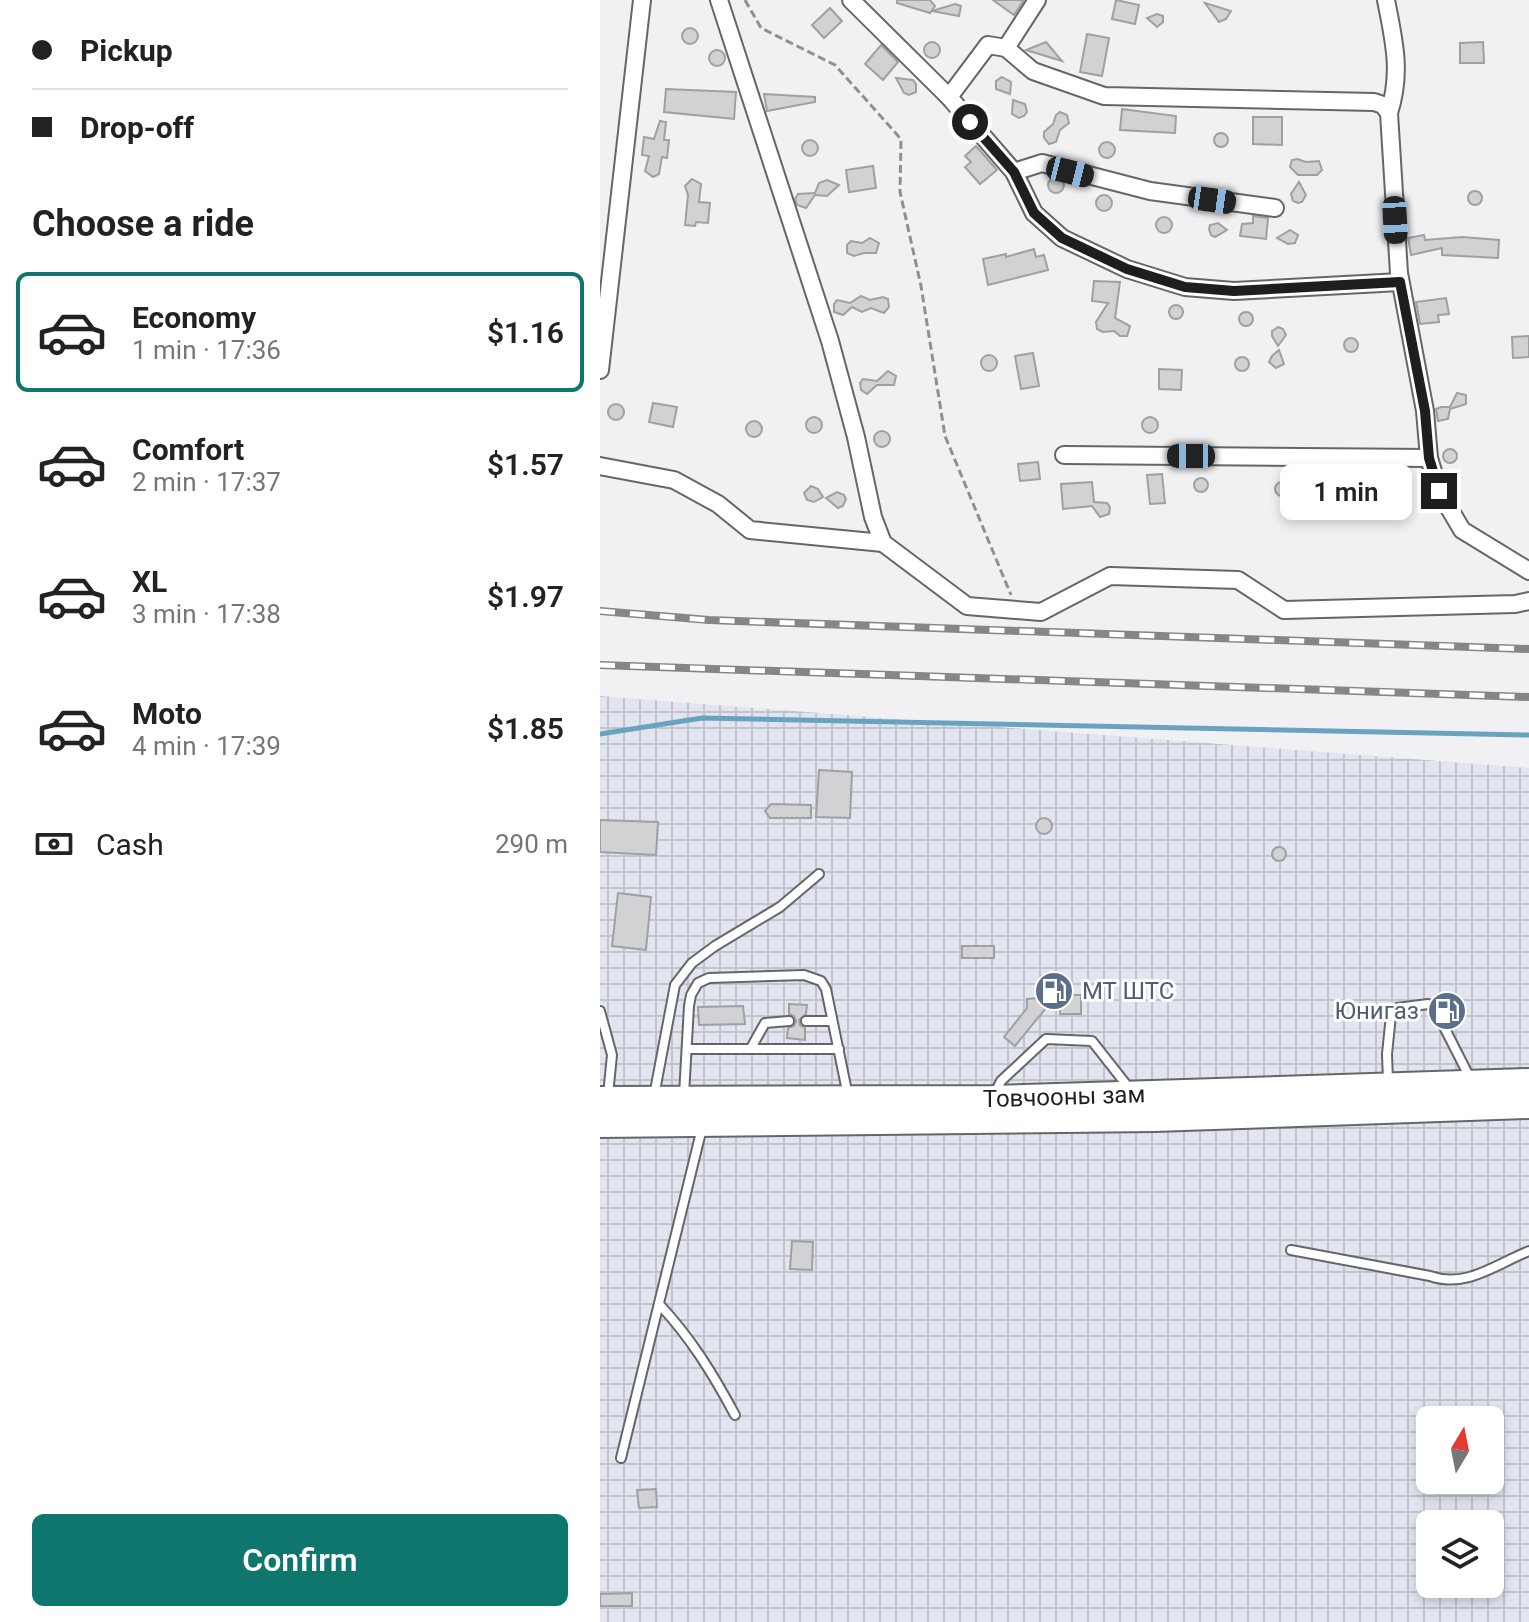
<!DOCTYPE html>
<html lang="en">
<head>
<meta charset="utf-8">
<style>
	body { margin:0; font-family:Roboto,sans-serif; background:#f2f2f2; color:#222; height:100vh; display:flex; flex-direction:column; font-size:30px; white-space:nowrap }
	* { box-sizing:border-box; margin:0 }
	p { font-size:26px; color:#767676 }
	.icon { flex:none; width:44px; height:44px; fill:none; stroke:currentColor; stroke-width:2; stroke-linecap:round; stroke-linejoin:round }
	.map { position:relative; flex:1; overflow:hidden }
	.panel { display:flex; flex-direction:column; background:#fff; width:600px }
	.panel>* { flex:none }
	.banner { display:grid; align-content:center; height:176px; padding:0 32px; background:#fff }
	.needle { width:52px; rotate:10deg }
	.controls { position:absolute; left:816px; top:1406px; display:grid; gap:16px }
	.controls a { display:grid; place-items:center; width:88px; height:88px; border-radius:12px; background:#fff; box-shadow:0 4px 12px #0003; font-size:40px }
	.end { position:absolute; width:36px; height:36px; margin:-18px; border:10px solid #1d1e1e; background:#fff; box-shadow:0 0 0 4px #fff }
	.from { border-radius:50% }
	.bubble { position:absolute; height:56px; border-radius:12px; background:#fff; box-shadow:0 4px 12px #0003; font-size:26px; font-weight:600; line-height:56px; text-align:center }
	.car { position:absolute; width:24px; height:48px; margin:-24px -12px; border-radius:10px; box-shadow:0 0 6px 2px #0007; background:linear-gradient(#222 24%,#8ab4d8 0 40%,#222 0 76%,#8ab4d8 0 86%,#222 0) }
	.banner b { display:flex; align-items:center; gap:28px; height:76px; font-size:30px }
	.banner b+b { border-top:2px solid #e0e0e0 }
	.banner i { width:20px; height:20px; background:#222 }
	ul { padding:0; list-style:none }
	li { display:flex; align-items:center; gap:24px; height:120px; margin:0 16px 12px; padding:0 16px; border:4px solid transparent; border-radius:12px }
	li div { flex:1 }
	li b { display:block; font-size:30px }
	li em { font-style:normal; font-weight:600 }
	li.current { border-color:#0f766e }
	li>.icon { width:72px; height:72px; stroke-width:1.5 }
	h2 { padding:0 32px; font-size:36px; line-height:96px }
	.pay { display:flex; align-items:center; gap:20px; height:88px; padding:0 32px; font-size:30px }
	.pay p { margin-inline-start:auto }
	.cta { display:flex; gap:16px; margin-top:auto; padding:16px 32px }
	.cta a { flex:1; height:92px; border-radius:12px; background:#0f766e; color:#fff; font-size:32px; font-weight:600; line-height:92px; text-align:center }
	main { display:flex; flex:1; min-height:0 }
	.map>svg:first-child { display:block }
</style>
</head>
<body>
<main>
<section class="panel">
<div class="banner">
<b><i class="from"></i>Pickup</b>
<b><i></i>Drop-off</b>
</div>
<h2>Choose a ride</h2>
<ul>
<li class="current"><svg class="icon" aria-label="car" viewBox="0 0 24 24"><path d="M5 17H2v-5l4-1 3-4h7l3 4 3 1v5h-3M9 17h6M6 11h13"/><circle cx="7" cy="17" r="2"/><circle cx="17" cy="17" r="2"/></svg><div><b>Economy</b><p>1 min · 17:36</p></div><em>$1.16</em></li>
<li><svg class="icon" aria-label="car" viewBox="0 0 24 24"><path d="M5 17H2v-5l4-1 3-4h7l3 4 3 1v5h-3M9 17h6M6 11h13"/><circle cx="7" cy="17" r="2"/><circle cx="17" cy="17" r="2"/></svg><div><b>Comfort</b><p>2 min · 17:37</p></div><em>$1.57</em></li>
<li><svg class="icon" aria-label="car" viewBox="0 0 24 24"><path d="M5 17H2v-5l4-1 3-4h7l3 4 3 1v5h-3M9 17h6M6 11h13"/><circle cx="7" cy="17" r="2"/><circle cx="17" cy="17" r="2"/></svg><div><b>XL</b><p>3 min · 17:38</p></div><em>$1.97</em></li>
<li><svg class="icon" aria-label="car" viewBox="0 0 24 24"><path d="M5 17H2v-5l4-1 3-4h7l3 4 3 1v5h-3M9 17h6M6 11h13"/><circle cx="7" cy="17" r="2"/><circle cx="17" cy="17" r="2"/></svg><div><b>Moto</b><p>4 min · 17:39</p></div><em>$1.85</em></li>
</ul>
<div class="pay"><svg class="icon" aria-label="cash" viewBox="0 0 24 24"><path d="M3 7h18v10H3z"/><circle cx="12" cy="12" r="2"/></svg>Cash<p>290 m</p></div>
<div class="cta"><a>Confirm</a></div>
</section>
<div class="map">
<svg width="929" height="1622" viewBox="0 0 929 1622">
	<defs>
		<pattern id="industrial-grid" width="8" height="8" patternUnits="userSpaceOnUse" patternTransform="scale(2)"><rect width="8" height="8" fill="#e2e5ef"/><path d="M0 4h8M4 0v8" fill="none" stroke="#c1c4cc"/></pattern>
	</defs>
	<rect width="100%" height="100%" fill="#f1f1f4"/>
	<path fill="url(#industrial-grid)" fill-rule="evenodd" d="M 0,696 L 929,768 L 929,1622 L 0,1622 ZM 830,1420 L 890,1420 L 890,1480 L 830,1480 ZM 830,1524 L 890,1524 L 890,1584 L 830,1584 Z"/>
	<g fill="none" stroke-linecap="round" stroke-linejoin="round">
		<polyline stroke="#6aa3c0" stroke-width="5" points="0,734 102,718 929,735"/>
	</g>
	<g fill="#d2d2d5" stroke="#9fa0a2" stroke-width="2">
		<polygon points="297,0 330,0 335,6 330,13 297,3"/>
		<polygon points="393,0 424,0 414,15"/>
		<polygon points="516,0 539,5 535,24 512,19"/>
		<polygon points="605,3 631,11 626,19 619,22"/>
		<polygon points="355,4 361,6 359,16 332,11"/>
		<polygon points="230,8 242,21 224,38 212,25"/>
		<polygon points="557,14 563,16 563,22 557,27 547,18"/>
		<circle cx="90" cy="36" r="8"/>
		<polygon points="487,34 509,38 502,76 480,72"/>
		<circle cx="332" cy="50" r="8"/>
		<polygon points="446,42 462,61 426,50"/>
		<polygon points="883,42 884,63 860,63 860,43"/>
		<polygon points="281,45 298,62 283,80 265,64"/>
		<circle cx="117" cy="58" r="8"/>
		<polygon points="402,77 411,82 410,94 396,89 396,81"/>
		<polygon points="296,78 313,80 316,84 316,92 309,95 304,93"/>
		<polygon points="66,89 136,92 134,119 64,112"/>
		<polygon points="164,94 215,97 215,102 167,111"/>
		<polygon points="413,100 425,104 427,112 424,116 419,118 412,114"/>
		<polygon points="522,109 576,116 575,133 520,130"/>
		<polygon points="460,112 467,115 469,123 460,130 456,142 449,144 444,138 444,132 453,124 456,115"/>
		<polygon points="653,117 682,117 682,145 653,144"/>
		<polygon points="60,121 66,122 64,140 69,140 67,158 62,157 59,174 53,177 45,171 49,156 42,155 44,137 54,139"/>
		<circle cx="621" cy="140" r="7"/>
		<circle cx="210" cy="148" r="8"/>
		<circle cx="507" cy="150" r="8"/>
		<polygon points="376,146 397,170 380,184 365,167 371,162 365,156"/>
		<polygon points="697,159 706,162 719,161 722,170 717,175 698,175 690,167 692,160"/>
		<polygon points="273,166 276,188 249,192 246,170"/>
		<circle cx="456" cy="185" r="8"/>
		<polygon points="92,179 101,184 99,202 110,203 108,223 96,222 95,226 85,225 88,195 85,186"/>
		<polygon points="227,180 239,185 227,196 215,195 206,208 197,205 195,199 198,194 215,193 219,183"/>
		<polygon points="699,182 706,195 702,202 698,203 693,201 691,194"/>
		<circle cx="875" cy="198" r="7"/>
		<circle cx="504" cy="203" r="8"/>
		<polygon points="653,216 668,218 666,239 640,236 642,224 653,223"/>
		<circle cx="564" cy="225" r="8"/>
		<polygon points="618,223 627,230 615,237 611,235 609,229 610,225"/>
		<polygon points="690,230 698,235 695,243 688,244 677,238"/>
		<polygon points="824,235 825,240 862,237 899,240 898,258 842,255 842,248 811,255 808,238"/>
		<polygon points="270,238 279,243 276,253 264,253 254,256 247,253 247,245 251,241 262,243"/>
		<polygon points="434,249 436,257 444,255 448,270 388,285 383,259 406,254 406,257"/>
		<polygon points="494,281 520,282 515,318 530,326 527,336 520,336 514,331 503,332 497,329 496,322 508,303 492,301"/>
		<polygon points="261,296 270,300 283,297 288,299 289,307 284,313 271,308 262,312 252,307 243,315 234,312 234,304 237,300 250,303"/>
		<polygon points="846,298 849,314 838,315 839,322 820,324 816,302"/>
		<circle cx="576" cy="312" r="7"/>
		<circle cx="646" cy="319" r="7"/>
		<polygon points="678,327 683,329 686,335 678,346 672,336 672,331"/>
		<polygon points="929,336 929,357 913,358 912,337"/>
		<circle cx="751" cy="345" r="7"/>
		<polygon points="679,350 684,364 676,368 669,362 672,356"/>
		<polygon points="433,353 439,386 421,389 415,356"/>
		<circle cx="389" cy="363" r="8"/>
		<circle cx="642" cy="364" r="7"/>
		<polygon points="559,369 582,370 581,390 559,389"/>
		<polygon points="288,371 296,376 294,385 277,385 267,394 261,390 260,383 263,379 277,381"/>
		<polygon points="857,393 866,395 866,404 850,409 848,419 838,421 836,409 841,407 850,407"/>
		<polygon points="53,403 77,407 73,427 49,422"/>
		<circle cx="16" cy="412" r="8"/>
		<circle cx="550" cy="425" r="8"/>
		<circle cx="214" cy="425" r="8"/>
		<circle cx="154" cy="429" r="8"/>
		<circle cx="282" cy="439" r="8"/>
		<circle cx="850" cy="456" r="7"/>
		<polygon points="438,462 440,479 420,481 418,464"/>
		<polygon points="562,474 565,503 550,504 547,475"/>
		<circle cx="601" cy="485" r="7"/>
		<circle cx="682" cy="489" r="7"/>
		<polygon points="492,482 494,502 507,503 510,507 509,514 500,517 492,506 463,509 461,484"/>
		<polygon points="211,486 218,489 223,497 214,502 207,500 204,493"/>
		<polygon points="237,492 244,495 246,499 243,506 238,508 226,498"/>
		<circle cx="728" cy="502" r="8"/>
		<polygon points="219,770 252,772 250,818 216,817"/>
		<polygon points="171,804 211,805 211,818 170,818 165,811"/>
		<circle cx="444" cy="826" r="8"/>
		<polygon points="0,820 58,822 56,855 0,852"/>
		<circle cx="679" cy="854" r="7"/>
		<polygon points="18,893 51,897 46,950 12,946"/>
		<rect x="362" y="946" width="32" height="12"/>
		<rect x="460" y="995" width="21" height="19"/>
		<polygon points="455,997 415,1046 404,1037 427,1008 427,999"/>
		<polygon points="189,1004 207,1005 206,1014 199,1020 200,1025 205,1028 205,1040 187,1038 188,1028 194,1026 196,1021 194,1016 189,1014"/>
		<polygon points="143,1006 145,1024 99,1025 98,1007"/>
		<polygon points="192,1241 213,1242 212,1270 190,1269"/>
		<polygon points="56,1489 57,1507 39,1508 37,1490"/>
		<polygon points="32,1593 32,1606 0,1606 0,1594"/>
	</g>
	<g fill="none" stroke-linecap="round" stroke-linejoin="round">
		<defs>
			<g id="service">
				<polyline points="0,1011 12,1055 8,1095"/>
				<polyline points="206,1021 232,1021"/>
				<polyline points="151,1048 165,1023 189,1021"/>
				<polyline points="87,1049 239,1049"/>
				<polyline points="788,1081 787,1054 791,1015 797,1008 828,1004 833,1007 840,1019 871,1080"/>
				<polyline points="84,1095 89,1006 91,995 98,983 109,978 204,975 221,981 226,989 248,1096"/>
				<polyline points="394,1095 401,1081 446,1039 492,1041 529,1088"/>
				<polyline points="54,1096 75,985 92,963 115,946 180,907 219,874"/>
				<path d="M 691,1250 L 830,1276 C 866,1289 896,1264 929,1251"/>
				<path d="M 59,1304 C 91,1338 113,1374 135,1415"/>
				<polyline points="21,1458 102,1128"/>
			</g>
			<g id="minor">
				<polyline points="119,0 230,341 256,437 273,517 283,543 367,606 441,612 510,576 638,580 684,610 915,604 929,601"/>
				<polyline points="251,0 349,97 414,172 434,213 462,238 527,269 585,287 634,291 800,282"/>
				<path d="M 786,0 C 794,41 802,72 789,113"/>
				<polyline points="406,48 433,71 504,96 774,102 783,105 789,113 799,273 825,411 829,458 839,491 862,530 929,571"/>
				<polyline points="349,97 388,45 406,48 437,0"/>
				<polyline points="414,172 442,163 550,191 675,208"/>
				<polyline points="0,370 42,0"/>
				<polyline points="464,455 829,458"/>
				<polyline points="0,466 74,480 118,504 150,530 283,543"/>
			</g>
			<g id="trunk">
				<path id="s1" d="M 0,1100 L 392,1099 L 929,1082"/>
				<polyline points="0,1124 555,1118 929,1105"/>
			</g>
		</defs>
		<use href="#service" stroke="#656668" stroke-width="12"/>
		<use href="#minor" stroke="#656668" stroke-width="20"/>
		<use href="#trunk" stroke="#656668" stroke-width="30"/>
		<polyline stroke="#8f9091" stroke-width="3" stroke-dasharray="8 4" stroke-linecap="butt" points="145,0 161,28 235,65 301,139 300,192 321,286 345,436 411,595"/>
		<use href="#service" stroke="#fff" stroke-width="8"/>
		<use href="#minor" stroke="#fff" stroke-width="16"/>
		<use href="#trunk" stroke="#fff" stroke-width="26"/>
		<defs>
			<g id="rail">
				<polyline points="0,611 109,620 929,649"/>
				<polyline points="0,665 929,697"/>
			</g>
		</defs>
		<use href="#rail" stroke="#868688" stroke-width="8"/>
		<use href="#rail" stroke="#fff" stroke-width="5" stroke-dasharray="15" stroke-linecap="butt"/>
	</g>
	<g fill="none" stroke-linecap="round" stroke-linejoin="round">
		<polyline stroke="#1d1e1e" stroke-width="10" points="370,122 414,172 434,213 462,238 527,269 585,287 634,291 800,282 825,411 829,458 839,491"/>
	</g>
	<defs>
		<symbol id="fuel-disc" viewBox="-11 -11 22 22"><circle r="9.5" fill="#5c6f8a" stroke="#fff"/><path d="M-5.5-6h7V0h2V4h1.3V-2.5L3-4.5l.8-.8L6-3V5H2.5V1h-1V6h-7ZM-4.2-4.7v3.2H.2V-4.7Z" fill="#fff"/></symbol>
	</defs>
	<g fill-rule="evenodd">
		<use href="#fuel-disc" x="432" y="969" width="44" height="44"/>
		<use href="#fuel-disc" x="825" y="989" width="44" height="44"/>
	</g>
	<g text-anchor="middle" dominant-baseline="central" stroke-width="6" stroke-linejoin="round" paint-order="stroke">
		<g font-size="24" fill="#4e5e75" stroke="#fff" text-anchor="start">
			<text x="482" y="991">MT ШТС</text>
			<text x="819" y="1011" text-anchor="end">Юнигаз</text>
		</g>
		<g font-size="24" fill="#1d1e1e" stroke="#fff">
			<text stroke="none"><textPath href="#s1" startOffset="464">Товчооны зам</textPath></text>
		</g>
	</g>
</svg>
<div class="controls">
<a><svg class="needle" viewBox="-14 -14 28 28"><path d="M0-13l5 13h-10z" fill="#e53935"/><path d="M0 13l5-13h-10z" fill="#767676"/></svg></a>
<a><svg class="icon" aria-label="layers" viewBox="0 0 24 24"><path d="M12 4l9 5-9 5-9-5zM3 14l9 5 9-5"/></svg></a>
</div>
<i class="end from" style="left:370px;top:122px"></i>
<i class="end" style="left:839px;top:491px"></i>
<div class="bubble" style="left:680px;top:464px;width:132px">1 min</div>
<i class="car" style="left:470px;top:172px;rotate:104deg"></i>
<i class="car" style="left:612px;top:200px;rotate:98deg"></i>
<i class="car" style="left:795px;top:220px;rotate:177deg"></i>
<i class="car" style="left:591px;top:456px;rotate:270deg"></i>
</div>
</main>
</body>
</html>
